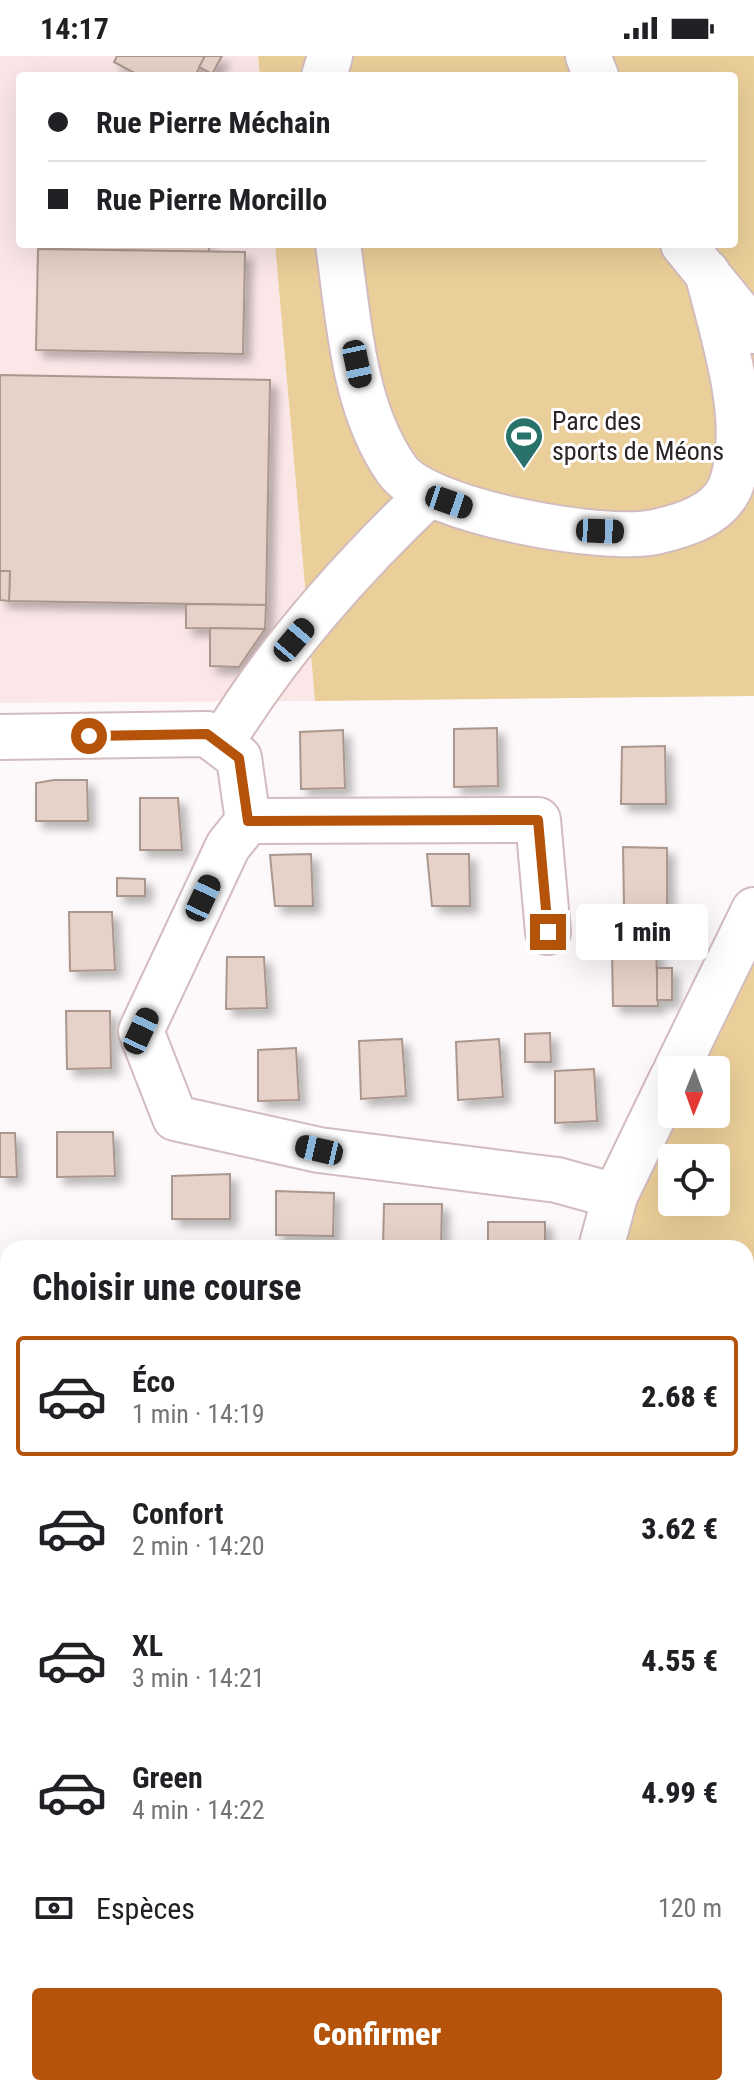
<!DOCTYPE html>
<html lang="fr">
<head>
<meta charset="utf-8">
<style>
	body { margin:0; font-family:"Roboto Condensed",sans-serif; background:#f6f6f6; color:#202124; height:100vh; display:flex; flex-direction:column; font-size:30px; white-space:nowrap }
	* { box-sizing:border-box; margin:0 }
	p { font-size:26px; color:#757577 }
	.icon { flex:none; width:44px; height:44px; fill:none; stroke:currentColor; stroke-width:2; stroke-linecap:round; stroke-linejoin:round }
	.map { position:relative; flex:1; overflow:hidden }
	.drawer { position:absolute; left:0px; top:1184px; width:754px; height:856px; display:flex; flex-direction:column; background:#fff; border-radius:24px 24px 0 0; box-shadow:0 8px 32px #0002 }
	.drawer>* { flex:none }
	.guide { position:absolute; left:16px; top:16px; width:722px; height:176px; border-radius:8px; box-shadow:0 8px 32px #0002; display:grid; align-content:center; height:176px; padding:0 32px; background:#fff }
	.needle { width:52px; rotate:181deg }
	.tools { position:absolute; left:658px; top:1000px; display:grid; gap:16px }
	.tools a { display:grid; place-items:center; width:72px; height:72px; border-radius:8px; background:#fff; box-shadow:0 8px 32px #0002; font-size:40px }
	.end { position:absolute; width:36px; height:36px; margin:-18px; border:10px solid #b45309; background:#fff; box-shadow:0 0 0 4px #fff }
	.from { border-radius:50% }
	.bubble { position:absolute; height:56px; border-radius:8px; background:#fff; box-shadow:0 8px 32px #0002; font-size:26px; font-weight:800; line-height:56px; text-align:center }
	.car { position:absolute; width:24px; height:48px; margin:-24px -12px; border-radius:10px; box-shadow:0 0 6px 2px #0007; background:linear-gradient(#222 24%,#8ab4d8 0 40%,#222 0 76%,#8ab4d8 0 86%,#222 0) }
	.guide b { display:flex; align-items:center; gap:28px; height:76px; font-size:30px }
	.guide b+b { border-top:2px solid #e0e0e0 }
	.guide i { width:20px; height:20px; background:#202124 }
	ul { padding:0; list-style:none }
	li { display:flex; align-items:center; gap:24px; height:120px; margin:0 16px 12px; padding:0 16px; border:4px solid transparent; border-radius:8px }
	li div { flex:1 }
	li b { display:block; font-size:30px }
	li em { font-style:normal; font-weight:800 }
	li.selected { border-color:#b45309 }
	li>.icon { width:72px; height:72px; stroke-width:1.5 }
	h2 { padding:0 32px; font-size:36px; line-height:96px }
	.pay { display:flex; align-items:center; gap:20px; height:88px; padding:0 32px; font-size:30px }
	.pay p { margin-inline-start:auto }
	.button { display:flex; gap:16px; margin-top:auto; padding:16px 32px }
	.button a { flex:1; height:92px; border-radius:8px; background:#b45309; color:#fff; font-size:32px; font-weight:800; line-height:92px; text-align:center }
	.status { display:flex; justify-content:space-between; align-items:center; height:56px; padding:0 40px; background:#fff; direction:ltr }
	.status svg { height:22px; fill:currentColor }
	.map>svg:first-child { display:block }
</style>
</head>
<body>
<div class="status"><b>14:17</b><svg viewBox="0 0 49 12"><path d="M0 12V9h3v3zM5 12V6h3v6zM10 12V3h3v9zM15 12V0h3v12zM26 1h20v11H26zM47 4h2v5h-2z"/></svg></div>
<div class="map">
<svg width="754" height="2040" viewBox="0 0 754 2040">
	<defs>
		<filter id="shadow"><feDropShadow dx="7" dy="7" stdDeviation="4" flood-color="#0004"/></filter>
	</defs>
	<rect width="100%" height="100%" fill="#fdf8f9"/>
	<g fill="#fbe7e8">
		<polygon points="0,0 258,0 260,20 20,20 20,188 275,188 315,645 0,647"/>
		<polygon points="0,1342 8,1342 8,2032 746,2032 746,1537 754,1540 754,2040 0,2040"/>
	</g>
	<g fill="#ebcf9a" fill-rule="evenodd">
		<polygon points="258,0 754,0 754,640 315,645 275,188 734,188 734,20 260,20"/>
		<path d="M 754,902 L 754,1407 L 746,1399 L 746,1192 L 624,1192 L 625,1155 L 676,1058 L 716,1058 L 716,1014 L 700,1014 ZM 672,1102 L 716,1102 L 716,1146 L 672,1146 Z"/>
	</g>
	<g fill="#e6d2c8" stroke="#aa978e" stroke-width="2" filter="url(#shadow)">
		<polygon points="117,0 205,0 195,20 140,20 114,6"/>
		<polygon points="205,0 222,0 212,18 199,11"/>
		<polygon points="38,188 209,188 209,196 38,193"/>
		<polygon points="38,193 245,196 243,298 36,294"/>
		<polygon points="0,319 270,324 266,549 9,545 10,515 0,515"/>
		<polygon points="0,515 10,515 9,545 0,544"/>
		<polygon points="186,548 266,549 265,573 186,572"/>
		<polygon points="210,572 265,573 239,611 210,610"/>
		<polygon points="497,672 498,730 454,731 454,673"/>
		<polygon points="343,674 345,732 301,733 300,676"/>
		<polygon points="665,690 666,748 621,748 622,691"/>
		<polygon points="54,724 87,724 88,765 36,765 36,727"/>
		<polygon points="140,742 178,742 182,794 140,794"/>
		<polygon points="623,791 667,792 667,849 624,850"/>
		<polygon points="311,798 313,850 275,850 270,799"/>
		<polygon points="427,798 469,798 470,850 432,850"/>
		<polygon points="117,822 145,823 145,840 117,840"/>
		<polygon points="69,856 112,856 115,914 70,915"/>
		<polygon points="656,892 658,950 613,950 612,893"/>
		<polygon points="227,901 264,901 267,952 226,953"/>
		<rect x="657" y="912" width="15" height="32"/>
		<polygon points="66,955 110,955 111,1012 67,1013"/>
		<polygon points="550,977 551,1006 525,1006 525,978"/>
		<polygon points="402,983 406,1040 361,1043 359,985"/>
		<polygon points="499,983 503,1041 458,1044 456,986"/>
		<polygon points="296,992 299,1044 258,1045 258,994"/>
		<polygon points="594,1013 597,1065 555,1067 555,1015"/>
		<polygon points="57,1076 113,1076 115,1120 57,1121"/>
		<polygon points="0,1077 15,1077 17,1121 0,1121"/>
		<polygon points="230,1118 230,1163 172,1163 172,1120"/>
		<polygon points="276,1135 334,1137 333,1180 276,1179"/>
		<polygon points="384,1148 442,1148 441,1192 383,1192"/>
		<rect x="488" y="1166" width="57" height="26"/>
		<polygon points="0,1394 8,1399 8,1710 0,1722"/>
		<polygon points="8,1710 8,1749 0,1744 0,1722"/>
		<polygon points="746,1727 754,1729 746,1777"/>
		<polygon points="0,1744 8,1749 8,1769 0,1781"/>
		<polygon points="8,1769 8,1801 0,1796 0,1781"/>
	</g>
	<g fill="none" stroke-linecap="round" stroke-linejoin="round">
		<defs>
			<g id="minor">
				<polyline points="588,0 596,20"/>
				<polyline points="324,20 330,0"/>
				<path d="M 338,188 C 349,263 352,350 397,414 C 426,456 606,487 655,476 C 682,470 717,460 730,432 C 754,370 723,280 707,216"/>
				<polyline points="683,188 754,275"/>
				<polyline points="0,681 207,678 239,702 248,765 228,790 141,975 175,1062 319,1094 557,1124 615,1140"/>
				<path d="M 221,688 C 277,595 349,514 428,439"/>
				<polyline points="248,765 538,764 548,876"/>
				<polyline points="676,1014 754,854"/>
				<polyline points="601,1192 615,1140 672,1022"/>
				<polyline points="0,1321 8,1322"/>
				<polyline points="746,1420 754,1430"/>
				<polyline points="746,1499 754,1501"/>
				<polyline points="0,1858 8,1862"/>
				<polyline points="746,2019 754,2020"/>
			</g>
		</defs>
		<use href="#minor" stroke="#d3bcbd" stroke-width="48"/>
		<use href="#minor" stroke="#fff" stroke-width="44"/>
	</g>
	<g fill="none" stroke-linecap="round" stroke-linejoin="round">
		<polyline stroke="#b45309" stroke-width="10" points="89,680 207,678 239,702 248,765 538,764 548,876"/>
	</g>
	<defs>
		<symbol id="stadium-pin" viewBox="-11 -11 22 30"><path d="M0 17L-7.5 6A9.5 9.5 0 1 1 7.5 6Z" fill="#29716b" stroke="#fff"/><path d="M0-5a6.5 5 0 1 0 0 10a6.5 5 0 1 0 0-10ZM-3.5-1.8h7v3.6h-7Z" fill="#fff"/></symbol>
	</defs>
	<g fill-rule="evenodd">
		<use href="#stadium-pin" x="502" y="358" width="44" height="60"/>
	</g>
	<g text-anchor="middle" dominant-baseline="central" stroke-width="6" stroke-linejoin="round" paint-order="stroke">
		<g font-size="26" fill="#2c2424" stroke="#fff" text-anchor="start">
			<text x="552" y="365">Parc des<tspan x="552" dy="30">sports de Méons</tspan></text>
		</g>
	</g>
</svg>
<div class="tools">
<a><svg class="needle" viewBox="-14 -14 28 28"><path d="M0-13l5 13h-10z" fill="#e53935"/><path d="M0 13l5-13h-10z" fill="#757577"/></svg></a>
<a><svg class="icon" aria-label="locate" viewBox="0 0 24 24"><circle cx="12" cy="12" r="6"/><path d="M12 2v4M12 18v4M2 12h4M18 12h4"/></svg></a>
</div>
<i class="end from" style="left:89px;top:680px"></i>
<i class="end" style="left:548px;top:876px"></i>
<div class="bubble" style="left:576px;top:848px;width:132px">1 min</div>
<i class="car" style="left:357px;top:308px;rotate:168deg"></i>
<i class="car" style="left:449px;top:446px;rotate:109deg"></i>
<i class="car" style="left:600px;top:475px;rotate:92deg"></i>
<i class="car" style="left:294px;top:584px;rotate:40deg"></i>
<i class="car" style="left:203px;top:842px;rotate:25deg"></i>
<i class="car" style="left:141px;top:975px;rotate:25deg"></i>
<i class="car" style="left:319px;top:1094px;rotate:283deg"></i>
<div class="guide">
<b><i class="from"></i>Rue Pierre Méchain</b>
<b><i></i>Rue Pierre Morcillo</b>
</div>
<section class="drawer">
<h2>Choisir une course</h2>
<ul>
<li class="selected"><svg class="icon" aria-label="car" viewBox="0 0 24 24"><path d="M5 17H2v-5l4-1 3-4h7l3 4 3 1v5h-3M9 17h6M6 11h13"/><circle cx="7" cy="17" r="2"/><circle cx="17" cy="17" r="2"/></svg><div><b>Éco</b><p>1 min · 14:19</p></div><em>2.68 €</em></li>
<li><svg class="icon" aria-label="car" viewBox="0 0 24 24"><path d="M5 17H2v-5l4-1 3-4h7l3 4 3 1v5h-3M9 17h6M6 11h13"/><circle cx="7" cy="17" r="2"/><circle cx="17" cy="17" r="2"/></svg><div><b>Confort</b><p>2 min · 14:20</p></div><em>3.62 €</em></li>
<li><svg class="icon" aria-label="car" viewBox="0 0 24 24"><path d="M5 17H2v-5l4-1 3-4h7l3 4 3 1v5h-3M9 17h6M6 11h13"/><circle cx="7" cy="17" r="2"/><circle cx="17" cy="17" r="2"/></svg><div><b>XL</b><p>3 min · 14:21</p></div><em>4.55 €</em></li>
<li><svg class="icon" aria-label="car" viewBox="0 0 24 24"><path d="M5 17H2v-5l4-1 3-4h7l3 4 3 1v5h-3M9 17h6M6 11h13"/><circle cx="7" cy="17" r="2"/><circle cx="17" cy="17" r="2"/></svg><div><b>Green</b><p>4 min · 14:22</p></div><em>4.99 €</em></li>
</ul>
<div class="pay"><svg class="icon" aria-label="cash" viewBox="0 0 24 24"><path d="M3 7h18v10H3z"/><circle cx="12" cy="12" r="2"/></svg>Espèces<p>120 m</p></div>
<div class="button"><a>Confirmer</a></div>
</section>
</div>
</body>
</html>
